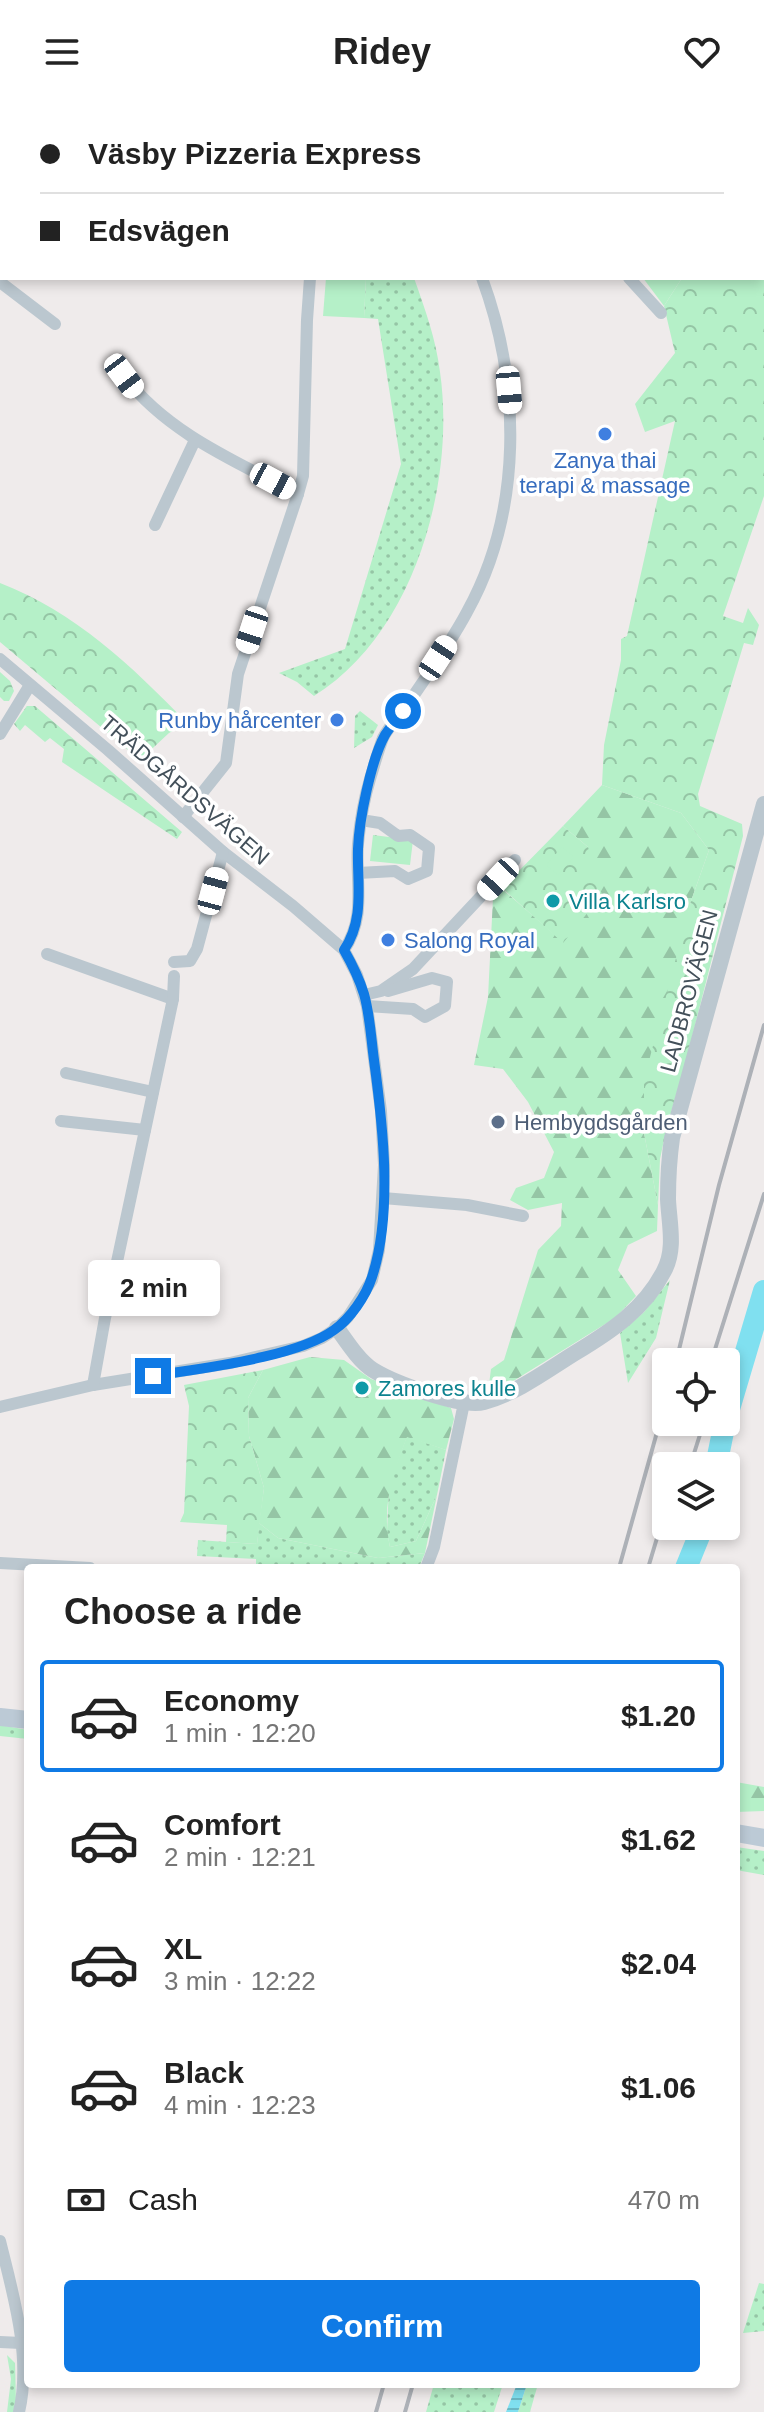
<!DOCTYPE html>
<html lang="en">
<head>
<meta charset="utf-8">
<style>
	body { margin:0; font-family:Helvetica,sans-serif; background:#f6f6f6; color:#222; height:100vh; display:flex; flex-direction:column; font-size:30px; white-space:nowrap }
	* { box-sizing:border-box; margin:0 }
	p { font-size:26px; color:#767676 }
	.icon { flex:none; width:44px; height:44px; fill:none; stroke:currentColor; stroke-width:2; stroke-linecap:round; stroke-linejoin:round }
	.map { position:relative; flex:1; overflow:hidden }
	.panel { position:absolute; left:24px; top:1460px; width:716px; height:824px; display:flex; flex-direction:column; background:#fff; border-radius:8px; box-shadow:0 4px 12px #0003 }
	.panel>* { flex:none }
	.top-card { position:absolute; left:0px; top:0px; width:764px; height:176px; box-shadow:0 4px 12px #0003; display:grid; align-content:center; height:176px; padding:0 40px; background:#fff }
	.buttons { position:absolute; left:652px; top:1244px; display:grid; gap:16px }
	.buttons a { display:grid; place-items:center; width:88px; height:88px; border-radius:8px; background:#fff; box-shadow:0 4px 12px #0003; font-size:40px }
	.end { position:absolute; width:36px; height:36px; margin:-18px; border:10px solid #0f7ae5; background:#fff; box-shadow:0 0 0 4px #fff }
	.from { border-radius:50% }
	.bubble { position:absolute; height:56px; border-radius:8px; background:#fff; box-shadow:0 4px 12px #0003; font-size:26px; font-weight:600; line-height:56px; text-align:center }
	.car { position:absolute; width:24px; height:48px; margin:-24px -12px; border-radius:10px; box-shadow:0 0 6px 2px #0007; background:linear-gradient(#fff 24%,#345 0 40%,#fff 0 76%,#345 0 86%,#fff 0) }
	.top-card b { display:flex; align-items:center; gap:28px; height:76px; font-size:30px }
	.top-card b+b { border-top:2px solid #e0e0e0 }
	.top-card i { width:20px; height:20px; background:#222 }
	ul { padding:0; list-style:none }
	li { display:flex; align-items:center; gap:24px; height:112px; margin:0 16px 12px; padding:0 24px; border:4px solid transparent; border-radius:8px }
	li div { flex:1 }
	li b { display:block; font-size:30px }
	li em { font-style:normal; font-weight:600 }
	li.active { border-color:#0f7ae5 }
	li>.icon { width:72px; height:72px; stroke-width:1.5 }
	h2 { padding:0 40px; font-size:36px; line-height:96px }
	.pay { display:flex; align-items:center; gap:20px; height:88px; padding:0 40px; font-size:30px }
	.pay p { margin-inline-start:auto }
	.cta { display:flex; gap:16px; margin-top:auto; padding:16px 40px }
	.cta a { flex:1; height:92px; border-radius:8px; background:#0f7ae5; color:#fff; font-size:32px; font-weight:600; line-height:92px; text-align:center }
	header { display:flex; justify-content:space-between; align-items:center; height:104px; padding:0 40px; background:#fff; font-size:36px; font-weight:600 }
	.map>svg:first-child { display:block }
</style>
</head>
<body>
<header><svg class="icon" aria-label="menu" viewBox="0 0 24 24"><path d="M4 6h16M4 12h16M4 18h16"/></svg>Ridey<svg class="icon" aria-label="heart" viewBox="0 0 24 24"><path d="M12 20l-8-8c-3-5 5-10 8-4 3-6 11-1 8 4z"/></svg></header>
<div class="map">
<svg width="764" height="2308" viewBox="0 0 764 2308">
	<defs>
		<pattern id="grass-dots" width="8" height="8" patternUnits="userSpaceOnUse" patternTransform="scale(2)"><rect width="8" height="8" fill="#b5f0c8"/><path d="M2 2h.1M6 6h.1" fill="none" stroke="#95c5a5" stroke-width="1.8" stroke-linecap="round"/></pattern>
		<pattern id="forest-firs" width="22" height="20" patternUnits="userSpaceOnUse" patternTransform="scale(2)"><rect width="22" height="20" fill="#b5f0c8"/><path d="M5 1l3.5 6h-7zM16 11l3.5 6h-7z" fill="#95c5a5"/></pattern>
		<pattern id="park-crowns" width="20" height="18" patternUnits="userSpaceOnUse" patternTransform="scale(2)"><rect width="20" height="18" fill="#b5f0c8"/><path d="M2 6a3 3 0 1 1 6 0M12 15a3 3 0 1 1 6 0" fill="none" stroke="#95c5a5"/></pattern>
		<pattern id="water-rules" width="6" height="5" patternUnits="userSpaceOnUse" patternTransform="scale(2)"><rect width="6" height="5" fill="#80e0f0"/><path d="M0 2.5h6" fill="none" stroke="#6ab8c5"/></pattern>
	</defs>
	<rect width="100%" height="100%" fill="#efebeb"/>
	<g fill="url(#grass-dots)">
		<path d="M 366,174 L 414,174 C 425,205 436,235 440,268 C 456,379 414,530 314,592 L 297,578 L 279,569 L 345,545 L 401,360 L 378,215 L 364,214 Z"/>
		<polygon points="360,607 378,621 372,633 354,644 355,612"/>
		<polygon points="670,1176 656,1234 628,1279 620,1229 644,1208"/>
		<polygon points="407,1332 446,1346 437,1391 416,1437 390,1443 387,1428 389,1380"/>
		<polygon points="259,1419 278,1434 378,1454 425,1449 420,1461 413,1464 256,1464 256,1455 197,1452 198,1436 257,1440"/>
		<polygon points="0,1621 28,1626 28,1635 0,1632"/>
		<polygon points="736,1743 764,1747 764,1771 736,1766"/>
		<polygon points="759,2179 764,2180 764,2227 743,2229"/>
		<polygon points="7,2251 15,2259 16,2299 14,2308 7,2308 11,2275"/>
		<polygon points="434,2280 503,2280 494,2308 426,2308"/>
		<polygon points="527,2280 538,2280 530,2308 518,2308"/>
	</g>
	<g fill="url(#forest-firs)">
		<polygon points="614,0 764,0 764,90 762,92 762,2 613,2"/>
		<polygon points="643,174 682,174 664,202"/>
		<polygon points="602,681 681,709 709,746 691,797 644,1029 658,1101 657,1127 628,1141 618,1166 636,1192 615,1214 515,1276 488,1288 491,1265 504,1256 538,1146 561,1122 562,1099 528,1106 510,1096 516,1084 544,1074 554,1048 528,998 503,965 474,961 488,893 493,794 501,784 563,838 588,743 563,722"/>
		<path d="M 310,1253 L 344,1256 L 371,1275 L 451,1304 L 454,1315 L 446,1346 L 407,1333 C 393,1371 381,1401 390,1443 L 416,1437 L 437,1391 L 425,1449 L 378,1454 L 278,1434 L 259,1419 L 264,1384 L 249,1332 L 248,1294 L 263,1266 Z"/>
		<polygon points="736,1678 764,1683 764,1707 736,1708"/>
	</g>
	<g fill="url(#park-crowns)">
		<polygon points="764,90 764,392 723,512 743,519 748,504 759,521 753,541 744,539 698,690 700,702 742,720 743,732 685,961 667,1022 660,1055 658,1101 644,1029 644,976 691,797 709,746 681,709 602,681 604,641 621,556 621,535 627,532 675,317 645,328 635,300 675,249 664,202 682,174 762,174 762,92"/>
		<path d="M 0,479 C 75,508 132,562 187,619 L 169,629 L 140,656 L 0,538 Z"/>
		<polygon points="0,568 10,577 14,587 9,597 4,597 0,593"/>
		<polygon points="27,602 35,602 182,728 177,735 62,658 64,645 50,634 45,638 25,621 20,627 14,620"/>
		<polygon points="563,722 588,743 602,791 563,839 502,784"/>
		<polygon points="373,731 413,736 410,761 370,757"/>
		<polygon points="263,1266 248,1294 249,1332 264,1384 257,1440 226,1438 227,1421 180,1418 184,1409 189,1302 184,1281"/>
	</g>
	<g fill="#b5f0c8">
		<polygon points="326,174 366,174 364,214 323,212"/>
		<polygon points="562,743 574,753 558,771 546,761"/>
	</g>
	<polygon fill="url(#water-rules)" points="517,2280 527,2280 518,2308 506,2308"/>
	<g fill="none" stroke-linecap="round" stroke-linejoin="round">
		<g stroke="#80e0f0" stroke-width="22">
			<polyline points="726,1315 764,1187"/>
			<polyline points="716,1362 725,1318"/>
			<polyline points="686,1464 703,1422"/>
		</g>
		<g stroke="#bbc7cf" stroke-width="12">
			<polyline points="354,0 357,2"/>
			<polyline points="494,0 496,2"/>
			<polyline points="40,2 41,0"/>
			<polyline points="77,2 79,0"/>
			<polyline points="156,2 158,0"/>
			<polyline points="0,32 2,33"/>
			<polyline points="0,117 2,114"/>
			<polyline points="629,174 661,209"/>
			<polyline points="0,178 55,220"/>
			<path d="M 124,272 C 167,329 237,358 298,390"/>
			<polyline points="155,421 195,336"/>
			<polyline points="0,555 108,646 223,748 293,802 344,846 357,871 367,902 381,1007 384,1061 379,1146 372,1176 348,1213 337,1224 322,1234 303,1242 230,1259 93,1281 0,1303"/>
			<polyline points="0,630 30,581"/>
			<polyline points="183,713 226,659 238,570 298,390 303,372 307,216 310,174"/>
			<polyline points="358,769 395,767 408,775 427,767 429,744 410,731 398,732 380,719 361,716"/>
			<path d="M 344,846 C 367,812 355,778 358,740 C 360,718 364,695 370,675 C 374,662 378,647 383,634 C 389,622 400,611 408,600 C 428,570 450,540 467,508 C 523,407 521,280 482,174"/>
			<polyline points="47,850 173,895"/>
			<polyline points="174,858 190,857 197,845 223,748"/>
			<polyline points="364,891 381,887 413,865 515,756"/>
			<polyline points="367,902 413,905 425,913 445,902 447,878 432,874 388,887"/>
			<polyline points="66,969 153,988"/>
			<polyline points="61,1017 145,1026"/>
			<polyline points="383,1094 467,1101 523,1112"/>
			<polyline points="93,1281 105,1214 173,895 174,872"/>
			<polyline points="0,1459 90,1464"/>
			<polyline points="426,1464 434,1443 464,1299"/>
			<path d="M 0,2137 C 13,2190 32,2253 19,2308"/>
			<polyline points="0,2238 21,2239"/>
		</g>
		<path stroke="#bbc7cf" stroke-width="16" d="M 337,1224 C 347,1238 359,1257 373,1266 C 394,1279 461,1304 484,1298 C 517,1289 546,1267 575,1249 C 610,1228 645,1205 664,1167 C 676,1145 669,1119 668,1095 C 668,1074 669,1055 672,1034 L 764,700"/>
		<g stroke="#bccad6" stroke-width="18">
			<polyline points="0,1613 28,1616"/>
			<polyline points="736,1729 764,1734"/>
		</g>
		<g stroke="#adb1b7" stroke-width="4">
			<polyline points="676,1258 719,1081 764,921"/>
			<polyline points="711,1258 764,1090"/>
			<polyline points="690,1362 704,1318"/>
			<polyline points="619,1464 666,1296"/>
			<polyline points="648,1464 666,1404"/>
			<polyline points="376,2308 384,2280"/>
			<polyline points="405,2308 413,2280"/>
		</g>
	</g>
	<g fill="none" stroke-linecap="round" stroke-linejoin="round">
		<path stroke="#0f7ae5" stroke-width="10" d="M 153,1272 C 201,1264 295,1254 334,1226 C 350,1215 366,1192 372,1173 C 393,1109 383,1022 374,956 C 371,934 370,911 364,890 C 359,874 352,860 344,846 C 365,815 357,780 358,745 C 359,716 371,656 385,631 C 390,623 397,615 403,607"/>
	</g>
	<g fill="#3f7fe0" stroke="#fff" stroke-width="3">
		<circle cx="605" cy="330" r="8"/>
		<circle cx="337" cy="616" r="8"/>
		<circle cx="388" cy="836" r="8"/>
	</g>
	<g fill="#0f9aa8" stroke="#fff" stroke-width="3">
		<circle cx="553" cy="797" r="8"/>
		<circle cx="362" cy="1284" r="8"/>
	</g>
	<circle fill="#5c6f8a" stroke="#fff" stroke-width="3" cx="498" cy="1018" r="8"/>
	<g text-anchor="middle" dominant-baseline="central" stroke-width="7" stroke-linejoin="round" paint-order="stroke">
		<g font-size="22" fill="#366cbe" stroke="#fff">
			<text x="605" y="356">Zanya thai<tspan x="605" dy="25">terapi &amp; massage</tspan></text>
			<text x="321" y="616" text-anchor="end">Runby hårcenter</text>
			<text x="404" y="836" text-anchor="start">Salong Royal</text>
		</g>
		<g font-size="22" fill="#43505a" stroke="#fff">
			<text transform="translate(185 686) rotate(41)">TRÄDGÅRDSVÄGEN</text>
			<text transform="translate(689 887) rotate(-75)">LADBROVÄGEN</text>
		</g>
		<g font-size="22" fill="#0d838f" stroke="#fff" text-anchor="start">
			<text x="569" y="797">Villa Karlsro</text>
			<text x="378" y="1284">Zamores kulle</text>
		</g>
		<g font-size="22" fill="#4e5e75" stroke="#fff" text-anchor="start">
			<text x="514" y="1018">Hembygdsgården</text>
		</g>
	</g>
</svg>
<div class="buttons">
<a><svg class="icon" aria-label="locate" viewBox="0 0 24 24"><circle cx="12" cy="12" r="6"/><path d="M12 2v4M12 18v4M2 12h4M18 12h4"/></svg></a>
<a><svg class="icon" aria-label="layers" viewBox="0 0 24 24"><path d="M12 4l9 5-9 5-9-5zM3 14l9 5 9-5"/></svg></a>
</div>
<i class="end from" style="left:403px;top:607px"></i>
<i class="end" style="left:153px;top:1272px"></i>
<div class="bubble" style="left:88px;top:1156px;width:132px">2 min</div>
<i class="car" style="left:124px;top:272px;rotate:143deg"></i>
<i class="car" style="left:509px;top:286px;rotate:175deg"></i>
<i class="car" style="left:273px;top:377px;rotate:118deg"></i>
<i class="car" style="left:252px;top:526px;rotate:198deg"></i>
<i class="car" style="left:438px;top:554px;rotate:33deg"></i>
<i class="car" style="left:498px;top:775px;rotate:223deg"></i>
<i class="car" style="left:213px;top:787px;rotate:15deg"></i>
<div class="top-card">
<b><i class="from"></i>Väsby Pizzeria Express</b>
<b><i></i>Edsvägen</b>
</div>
<section class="panel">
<h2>Choose a ride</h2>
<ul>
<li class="active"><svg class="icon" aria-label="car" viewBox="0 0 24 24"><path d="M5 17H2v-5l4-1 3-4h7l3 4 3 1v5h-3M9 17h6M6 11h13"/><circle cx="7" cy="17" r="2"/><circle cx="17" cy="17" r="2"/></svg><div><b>Economy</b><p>1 min · 12:20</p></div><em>$1.20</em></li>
<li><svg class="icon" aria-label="car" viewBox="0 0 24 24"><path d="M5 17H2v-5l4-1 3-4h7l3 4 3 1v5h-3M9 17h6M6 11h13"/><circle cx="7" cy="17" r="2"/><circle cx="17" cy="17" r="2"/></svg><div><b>Comfort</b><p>2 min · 12:21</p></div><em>$1.62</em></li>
<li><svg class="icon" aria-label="car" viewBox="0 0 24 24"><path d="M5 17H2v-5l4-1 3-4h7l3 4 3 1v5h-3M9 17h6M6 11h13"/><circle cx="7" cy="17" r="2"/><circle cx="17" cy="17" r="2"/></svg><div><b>XL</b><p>3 min · 12:22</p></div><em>$2.04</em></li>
<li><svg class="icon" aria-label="car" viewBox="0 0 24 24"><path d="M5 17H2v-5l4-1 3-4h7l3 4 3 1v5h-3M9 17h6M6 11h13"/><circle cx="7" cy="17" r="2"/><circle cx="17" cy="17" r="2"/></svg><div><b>Black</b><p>4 min · 12:23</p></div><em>$1.06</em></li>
</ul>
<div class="pay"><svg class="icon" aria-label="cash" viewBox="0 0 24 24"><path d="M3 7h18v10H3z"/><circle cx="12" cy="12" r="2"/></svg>Cash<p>470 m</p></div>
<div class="cta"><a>Confirm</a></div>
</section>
</div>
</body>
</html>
